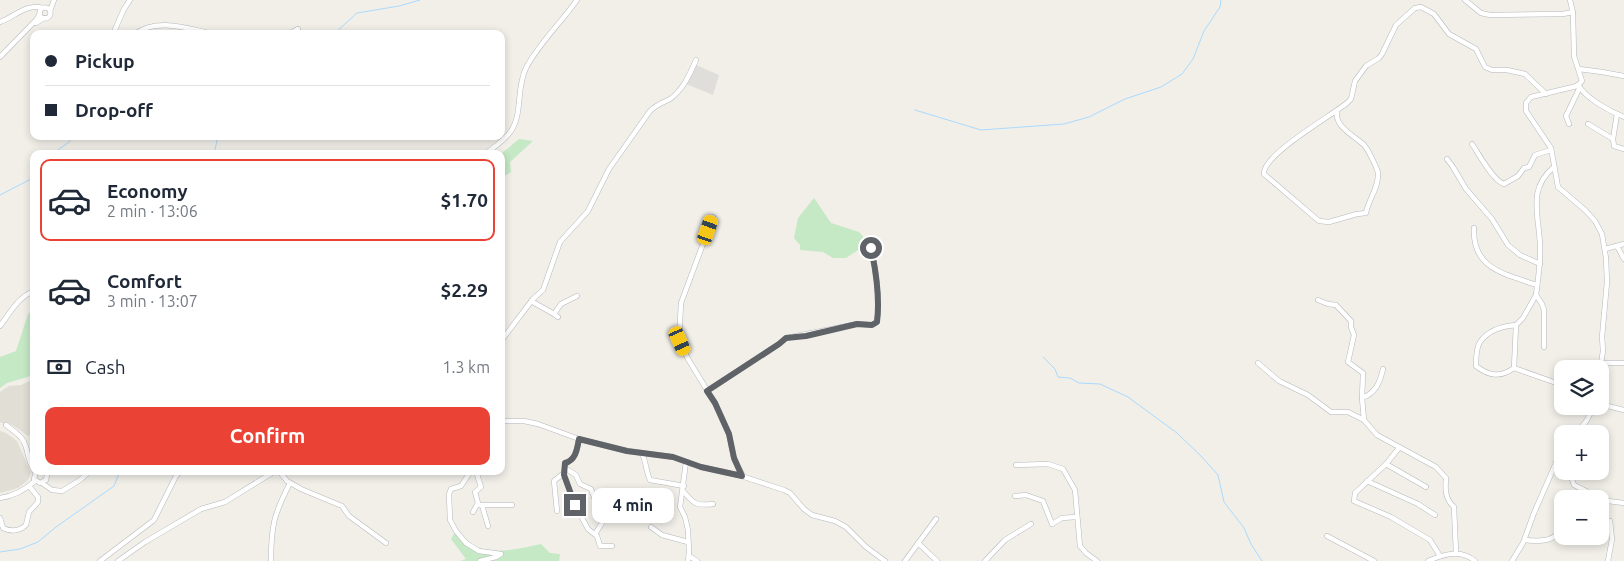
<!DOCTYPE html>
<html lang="en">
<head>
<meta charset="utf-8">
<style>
	body { margin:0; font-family:Ubuntu,sans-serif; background:#f6f6f7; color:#1f2937; height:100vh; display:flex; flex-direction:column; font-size:19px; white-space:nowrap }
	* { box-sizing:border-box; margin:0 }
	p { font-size:16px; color:#747a83 }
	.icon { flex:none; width:28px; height:28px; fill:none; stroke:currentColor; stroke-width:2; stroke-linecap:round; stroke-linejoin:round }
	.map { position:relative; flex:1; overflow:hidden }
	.side { position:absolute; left:30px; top:150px; width:475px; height:325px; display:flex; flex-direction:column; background:#fff; border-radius:10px; box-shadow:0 2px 8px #0003 }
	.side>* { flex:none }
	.banner { position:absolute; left:30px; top:30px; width:475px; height:110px; border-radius:10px; box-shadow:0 2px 8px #0003; display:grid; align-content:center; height:110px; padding:0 15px; background:#fff }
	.tools { position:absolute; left:1554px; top:360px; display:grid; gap:10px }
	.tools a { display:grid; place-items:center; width:55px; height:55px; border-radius:10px; background:#fff; box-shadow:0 2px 8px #0003; font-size:25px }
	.end { position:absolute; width:22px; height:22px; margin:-11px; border:6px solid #5f6368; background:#fff; box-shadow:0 0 0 2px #fff }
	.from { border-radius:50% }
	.bubble { position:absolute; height:35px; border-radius:10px; background:#fff; box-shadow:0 2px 8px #0003; font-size:16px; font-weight:700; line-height:35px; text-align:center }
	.car { position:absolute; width:15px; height:30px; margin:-15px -8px; border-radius:6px; box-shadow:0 0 4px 1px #0007; background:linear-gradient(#f5c518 24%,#345 0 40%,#f5c518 0 76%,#345 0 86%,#f5c518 0) }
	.banner b { display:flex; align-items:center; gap:18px; height:48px; font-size:19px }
	.banner b+b { border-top:1px solid #e0e1e3 }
	.banner i { width:12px; height:12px; background:#1f2937 }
	ul { padding:9px 0 0; list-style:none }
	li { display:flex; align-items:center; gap:15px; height:82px; margin:0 10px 8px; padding:0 5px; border:2px solid transparent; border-radius:10px }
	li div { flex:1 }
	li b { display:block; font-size:19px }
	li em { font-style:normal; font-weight:700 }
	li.on { border-color:#ea4335 }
	li>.icon { width:45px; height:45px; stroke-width:1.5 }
	.pay { display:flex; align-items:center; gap:12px; height:55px; padding:0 15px; font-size:19px }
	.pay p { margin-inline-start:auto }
	.action { display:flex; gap:10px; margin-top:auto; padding:10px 15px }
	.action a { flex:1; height:58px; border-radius:10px; background:#ea4335; color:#fff; font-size:20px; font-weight:700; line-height:58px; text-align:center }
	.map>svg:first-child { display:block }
</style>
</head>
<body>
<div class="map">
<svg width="1624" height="561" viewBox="0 0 1624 561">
	<rect width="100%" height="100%" fill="#f1efe8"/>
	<polygon fill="#e0deda" points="696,65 719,75 713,95 684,83"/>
	<g fill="#e1ded6">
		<polygon points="34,379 34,434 28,436 20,430 7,422 4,424 0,422 0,392 9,386 21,385"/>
		<polygon points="0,431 6,433 17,441 31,473 28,480 18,488 0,493"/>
	</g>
	<g fill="#c5e8c5">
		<polygon points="519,139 533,141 510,162 511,172 501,178 501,154"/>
		<polygon points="814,198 831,223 859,232 869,243 846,258 833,258 823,252 800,250 800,245 794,238 798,218"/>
		<polygon points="34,310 34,375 7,383 0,388 0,357 16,351 28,314"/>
		<path d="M 455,532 C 460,536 465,542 470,544 C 492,556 518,549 541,544 L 550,553 L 560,554 L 559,561 L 460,561 L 466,559 L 451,539 Z"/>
	</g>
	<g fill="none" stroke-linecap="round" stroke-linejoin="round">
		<g stroke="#aadaff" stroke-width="1">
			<polyline points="334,34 357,13 399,6 420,0"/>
			<polyline points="915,110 981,130 1064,124 1089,117 1125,99 1161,87 1182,74 1193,59 1204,31 1220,7 1221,0"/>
			<polyline points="52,154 69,142 73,136"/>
			<polyline points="214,154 218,136"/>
			<polyline points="0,195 31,179 34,175"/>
			<polyline points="1043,357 1055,369 1058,377 1070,378 1079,383 1100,384 1128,397 1177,433 1202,457 1218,475 1224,502 1244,528 1251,544 1262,561"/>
			<polyline points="0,552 20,549 38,542 56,527 114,486 120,471"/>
		</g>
		<defs>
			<g id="minor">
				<polyline points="1465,0 1481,13 1490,15 1563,14 1573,12"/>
				<polyline points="1570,0 1573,13 1574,56 1582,81 1577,86 1531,97 1526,103 1526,111 1551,148 1558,187 1585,210 1595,221 1602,234 1606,258 1607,282 1602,337 1603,351 1600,370"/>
				<circle cx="45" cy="13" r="5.5"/>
				<polyline points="50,11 54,0"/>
				<path d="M 0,22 C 14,17 27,3 43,8"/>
				<polyline points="36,23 44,18"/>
				<polyline points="113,34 124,9 130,0"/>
				<path d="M 135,34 C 158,17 188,29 214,34"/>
				<polyline points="289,34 298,29"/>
				<polyline points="0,57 36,20 40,14"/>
				<polyline points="1579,69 1602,72 1624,76"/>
				<path d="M 1578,85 C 1587,99 1609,111 1624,117"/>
				<path d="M 1337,111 C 1334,127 1355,136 1364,145 C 1368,149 1377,168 1378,173 C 1379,188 1368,200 1366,213 L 1357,214 L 1329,222 L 1319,221 L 1264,174 C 1262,155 1331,116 1347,103 L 1351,99 L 1355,81 L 1366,66 L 1379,58 L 1382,54 L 1396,25 L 1415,8 L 1421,7 L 1434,14 L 1449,34 L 1476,49 L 1485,67 L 1492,70 L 1507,70 L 1525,74 L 1546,94"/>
				<polyline points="1617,114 1613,139 1614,146 1624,149"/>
				<polyline points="1569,124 1566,116 1580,87"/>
				<polyline points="1588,124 1613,139"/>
				<path d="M 1472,144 C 1479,154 1493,181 1504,184 L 1518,176 L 1524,168 L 1529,167 L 1535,155 L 1551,150"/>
				<path d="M 485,154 C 494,147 505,140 511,131 C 523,113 516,88 526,68 C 539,43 561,23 577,0"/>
				<polyline points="1447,159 1453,167 1466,189 1492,219 1508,245 1520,255 1540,264"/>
				<polyline points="713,217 681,303 679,341 688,359 715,403 729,434 734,459 743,476"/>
				<path d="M 1474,228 C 1472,269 1505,274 1537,285"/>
				<polyline points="1617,246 1624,259"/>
				<polyline points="1605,249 1624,244"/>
				<polyline points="1318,300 1328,304 1336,305 1351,321 1351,327 1354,335 1348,362 1363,373 1362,398"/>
				<polyline points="531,301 554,314 558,317"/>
				<polyline points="554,314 561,304 577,296"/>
				<path d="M 1516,325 C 1504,326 1488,330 1480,342 C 1476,348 1476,359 1476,366 C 1489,376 1500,378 1514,368 L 1516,325 L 1523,318 L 1536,295"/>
				<path d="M 0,326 C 10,313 18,297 34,291"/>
				<path d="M 501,341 L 533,299 L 543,290 L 560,242 L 588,211 L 609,169 L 650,111 C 656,105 662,103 670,99 C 683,90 690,74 696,60"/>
				<path d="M 1544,347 L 1544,310 L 1542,304 L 1536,295 C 1538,279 1541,262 1540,245 C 1539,215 1527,189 1554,167"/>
				<path d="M 1258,363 L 1279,381 L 1308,395 L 1331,412 L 1348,412 L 1364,420 L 1377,435 L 1436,467 L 1446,478 C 1445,489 1445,499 1454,507 L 1456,553"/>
				<polyline points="1602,363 1624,363"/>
				<polyline points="1514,368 1562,385"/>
				<path d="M 707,391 L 779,344 L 786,338 L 857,324 L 872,325 L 877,322 C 880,298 876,271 871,247"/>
				<polyline points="1600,404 1624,410"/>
				<path d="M 1364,420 L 1362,398 C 1376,393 1380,382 1383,369"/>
				<polyline points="501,421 524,421 538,424 579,439 627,451 673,457 701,467 738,475 784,490 790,493 804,509 812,515 835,521 846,527 866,547 885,561"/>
				<path d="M 6,425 C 12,430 21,435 24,442 C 29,452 27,460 34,470"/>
				<polyline points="1576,434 1587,420 1594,406"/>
				<path d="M 579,439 C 577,449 576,460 565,463 L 564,475 L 575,505 L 588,529 L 597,536 L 600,546 L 612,546"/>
				<polyline points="1399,448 1386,464 1355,493 1354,501 1391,517 1430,540 1440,556"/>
				<path d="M 642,453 C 646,462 646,471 650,480 L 684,486"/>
				<polyline points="686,462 680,507 685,517 688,530 689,552 688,561"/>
				<polyline points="1386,464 1426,487"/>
				<polyline points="1016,465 1048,464 1063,469 1075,490 1080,546 1086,553 1097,561"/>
				<polyline points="565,468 576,475 580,484 591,489 602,518 602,523 595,534"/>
				<polyline points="36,471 34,479 40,483 46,480 47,475 45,471"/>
				<polyline points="279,471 287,481 301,489 342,506 349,516 386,543"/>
				<polyline points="471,471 461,486 451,489 449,494 450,520 456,531 466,543 479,551 501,554 496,557 480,561"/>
				<polyline points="1569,471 1574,485 1586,491 1593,499"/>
				<polyline points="1367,481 1418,504 1435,515"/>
				<polyline points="42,483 52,490 62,491 80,480 90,471"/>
				<path d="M 683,491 C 694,504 696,506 713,504"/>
				<polyline points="1015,496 1026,495 1043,501 1052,524 1062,518 1076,517"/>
				<path d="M 0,498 C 14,496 25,490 35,481"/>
				<polyline points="1600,500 1624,503"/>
				<polyline points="478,505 512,505"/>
				<polyline points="482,505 488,526"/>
				<polyline points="557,511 554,481 564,473"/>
				<polyline points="473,512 478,503 475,492 481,487 476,471"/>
				<path d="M 0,518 L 3,528 C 11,532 20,531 26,525 L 29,512 L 38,502 L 38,497 L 29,486"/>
				<polyline points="651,527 662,535 688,542"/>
				<polyline points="1327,536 1374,561"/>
				<path d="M 1525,540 C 1534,541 1552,543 1557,533 C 1559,530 1560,525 1562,521"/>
				<polyline points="918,543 937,561"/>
				<polyline points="689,556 697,561"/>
				<polyline points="100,561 154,520 176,476 181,471"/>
				<polyline points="118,561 145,542 201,509 225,502 275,471"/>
				<path d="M 271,561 C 271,526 274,514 290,483"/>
				<polyline points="905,561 936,519"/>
				<polyline points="985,561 1005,540 1031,524"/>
				<path d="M 1428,561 C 1444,554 1461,549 1475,561"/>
				<polyline points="1512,561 1523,543 1534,513 1562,449"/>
				<polyline points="1608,561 1612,539 1610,521"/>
			</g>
		</defs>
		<use href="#minor" stroke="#b5b8bc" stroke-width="5.5"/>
		<use href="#minor" stroke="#fff" stroke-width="4.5"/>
	</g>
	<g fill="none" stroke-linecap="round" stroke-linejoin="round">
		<path stroke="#5f6368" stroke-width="6" d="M 575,505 L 564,475 L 565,463 C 576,460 577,449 579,439 L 627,451 L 673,457 L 701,467 L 742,476 L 734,458 L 729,434 L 715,403 L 707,391 L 779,344 L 786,338 L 806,336 L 857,324 L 872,325 L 877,322 C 880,298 876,271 871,248"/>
	</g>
</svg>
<div class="tools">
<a><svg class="icon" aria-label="layers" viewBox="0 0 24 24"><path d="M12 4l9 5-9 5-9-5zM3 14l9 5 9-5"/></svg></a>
<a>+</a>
<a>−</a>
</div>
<i class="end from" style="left:871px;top:248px"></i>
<i class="end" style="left:575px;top:505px"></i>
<div class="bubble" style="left:592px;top:488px;width:82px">4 min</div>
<i class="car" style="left:708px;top:230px;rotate:19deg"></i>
<i class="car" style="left:680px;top:341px;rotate:156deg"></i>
<div class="banner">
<b><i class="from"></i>Pickup</b>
<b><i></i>Drop-off</b>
</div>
<section class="side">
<ul>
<li class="on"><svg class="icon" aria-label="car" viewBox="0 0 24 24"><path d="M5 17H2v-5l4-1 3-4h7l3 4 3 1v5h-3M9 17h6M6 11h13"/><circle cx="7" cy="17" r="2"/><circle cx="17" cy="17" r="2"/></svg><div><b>Economy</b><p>2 min · 13:06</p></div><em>$1.70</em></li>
<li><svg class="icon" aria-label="car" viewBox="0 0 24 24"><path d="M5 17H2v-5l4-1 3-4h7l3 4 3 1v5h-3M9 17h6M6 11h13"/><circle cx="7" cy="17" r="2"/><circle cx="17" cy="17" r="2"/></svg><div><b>Comfort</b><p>3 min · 13:07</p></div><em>$2.29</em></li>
</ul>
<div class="pay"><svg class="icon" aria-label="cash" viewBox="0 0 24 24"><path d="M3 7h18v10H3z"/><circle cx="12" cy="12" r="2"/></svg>Cash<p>1.3 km</p></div>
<div class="action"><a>Confirm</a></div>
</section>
</div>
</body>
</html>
